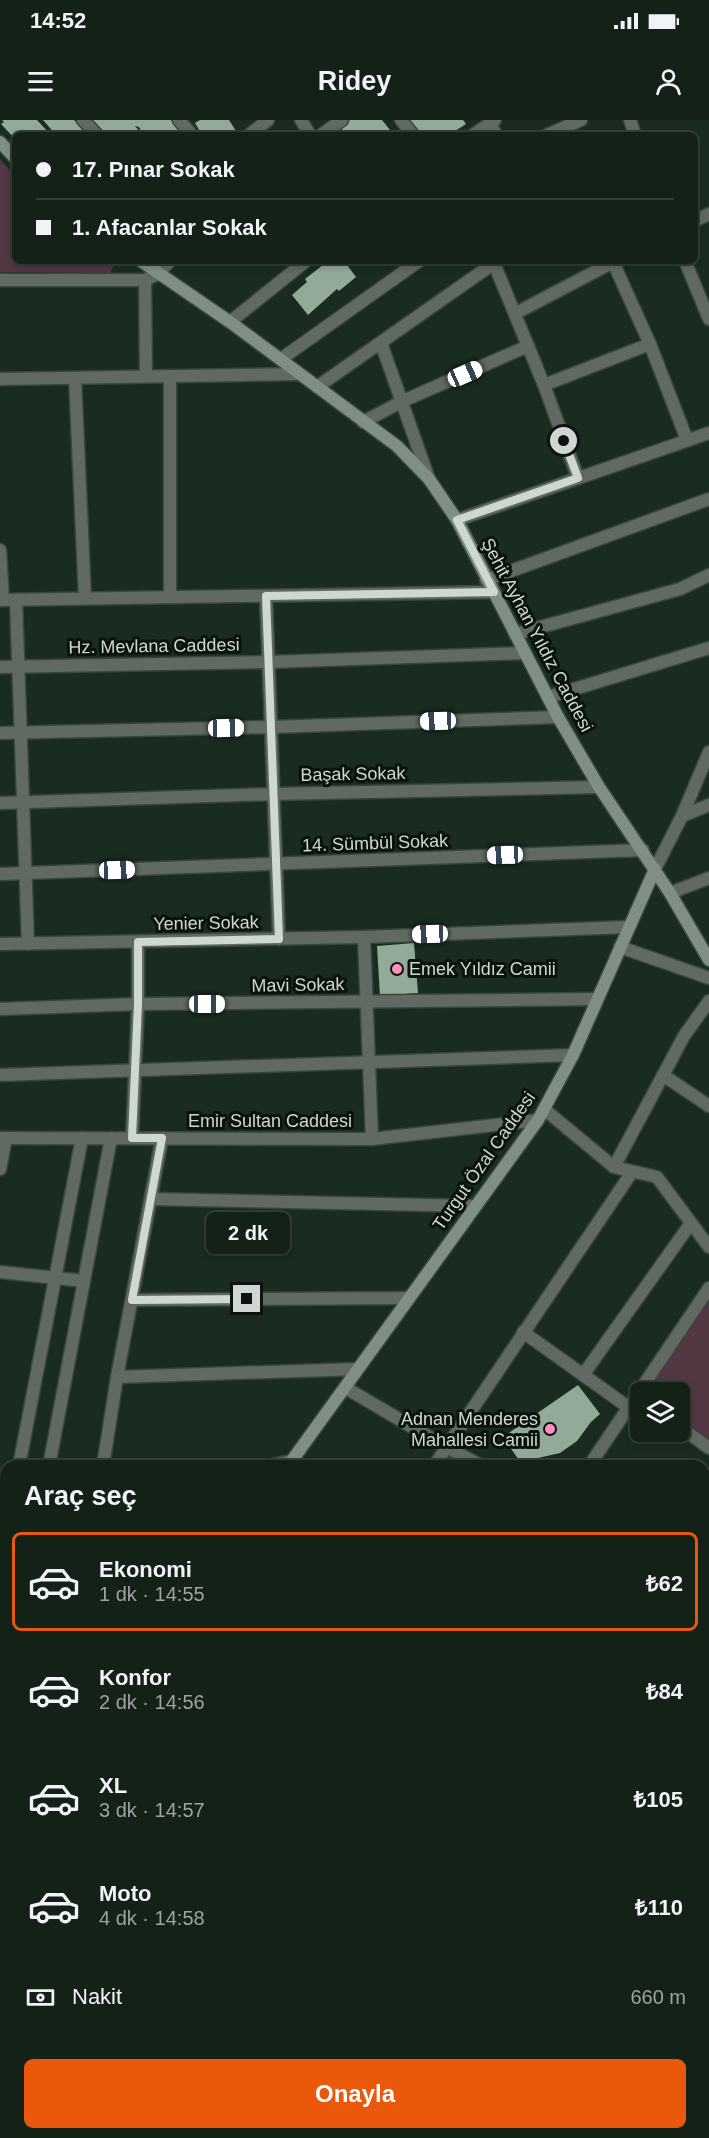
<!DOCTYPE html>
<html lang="tr">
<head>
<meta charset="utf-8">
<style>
	body { margin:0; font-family:Arial,sans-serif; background:#1c2920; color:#f1f3f6; height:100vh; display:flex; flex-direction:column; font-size:22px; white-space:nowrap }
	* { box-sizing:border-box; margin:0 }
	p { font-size:20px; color:#9da3a1 }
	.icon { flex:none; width:33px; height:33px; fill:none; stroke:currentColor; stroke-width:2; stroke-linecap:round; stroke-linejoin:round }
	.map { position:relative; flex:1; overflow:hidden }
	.drawer { position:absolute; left:0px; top:1340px; width:710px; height:680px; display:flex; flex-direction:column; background:#132117; border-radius:18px 18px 0 0; box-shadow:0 3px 9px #0003,0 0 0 2px #323e36 }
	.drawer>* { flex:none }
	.hud { position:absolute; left:12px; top:12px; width:686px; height:132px; border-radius:9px; box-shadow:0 3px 9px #0003,0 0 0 2px #323e36; display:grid; align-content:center; height:132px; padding:0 24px; background:#132117 }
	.controls { position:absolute; left:630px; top:1262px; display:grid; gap:12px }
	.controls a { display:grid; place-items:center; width:60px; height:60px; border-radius:9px; background:#132117; box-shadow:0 3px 9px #0003,0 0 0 2px #323e36; font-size:30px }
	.end { position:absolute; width:27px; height:27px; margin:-14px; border:8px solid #cdd9d0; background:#111; box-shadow:0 0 0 3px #111 }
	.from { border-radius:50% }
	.bubble { position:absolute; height:42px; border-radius:9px; background:#132117; box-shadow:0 3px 9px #0003,0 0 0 2px #323e36; font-size:20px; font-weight:700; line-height:42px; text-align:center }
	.car { position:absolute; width:18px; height:36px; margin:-18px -9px; border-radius:8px; box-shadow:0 0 4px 2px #0007; background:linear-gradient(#fff 24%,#345 0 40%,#fff 0 76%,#345 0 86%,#fff 0) }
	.hud b { display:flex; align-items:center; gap:21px; height:57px; font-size:22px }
	.hud b+b { border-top:2px solid #323e36 }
	.hud i { width:15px; height:15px; background:#f1f3f6 }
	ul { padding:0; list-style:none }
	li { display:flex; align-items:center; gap:18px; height:99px; margin:0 12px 9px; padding:0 12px; border:3px solid transparent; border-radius:9px }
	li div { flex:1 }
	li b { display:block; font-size:22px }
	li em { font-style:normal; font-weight:700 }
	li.current { border-color:#ea580c }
	li>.icon { width:54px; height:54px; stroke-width:1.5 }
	h2 { padding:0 24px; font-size:27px; line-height:72px }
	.pay { display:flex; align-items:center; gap:15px; height:66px; padding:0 24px; font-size:22px }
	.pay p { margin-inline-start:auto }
	.primary-button { display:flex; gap:12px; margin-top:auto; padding:12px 24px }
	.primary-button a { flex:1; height:69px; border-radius:9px; background:#ea580c; color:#fff; font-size:24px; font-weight:700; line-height:69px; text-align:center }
	.status { display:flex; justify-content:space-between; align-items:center; height:42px; padding:0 30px; background:#132117; direction:ltr }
	.status svg { height:16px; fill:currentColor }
	header { display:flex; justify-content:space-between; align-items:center; height:78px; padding:0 24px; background:#132117; font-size:27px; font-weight:700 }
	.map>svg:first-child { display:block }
</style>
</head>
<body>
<div class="status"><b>14:52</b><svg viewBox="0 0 49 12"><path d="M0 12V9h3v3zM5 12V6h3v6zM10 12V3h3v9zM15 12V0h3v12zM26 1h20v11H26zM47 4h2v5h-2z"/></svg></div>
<header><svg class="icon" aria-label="menu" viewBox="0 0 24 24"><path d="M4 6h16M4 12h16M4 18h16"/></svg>Ridey<svg class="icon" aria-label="person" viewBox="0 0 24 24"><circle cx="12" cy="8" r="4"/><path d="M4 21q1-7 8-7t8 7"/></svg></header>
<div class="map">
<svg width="709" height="2018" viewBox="0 0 709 2018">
	<rect width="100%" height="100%" fill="#192c1f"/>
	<g fill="#533743">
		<polygon points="0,39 15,56 15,141 116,141 110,153 0,152"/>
		<polygon points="708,1181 709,1182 709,1319 680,1299 680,1272 644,1272"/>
		<polygon points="6,1884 6,2013 124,2013 126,2018 0,2018 0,1892"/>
	</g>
	<g fill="#93aa99">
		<polygon points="2,0 37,0 51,15 15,15 15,19 1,4 4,2"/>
		<polygon points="43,0 74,0 88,15 56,15"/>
		<polygon points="93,0 171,0 182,15 143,15 139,7 135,6 141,13 139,15 107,15"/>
		<polygon points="200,0 229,0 236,11 230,15 202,15 195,3"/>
		<polygon points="350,0 382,0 394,15 350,15 347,11 344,13 340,7"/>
		<polygon points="404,0 463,0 466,4 449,15 416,15"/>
		<polygon points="328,141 344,141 356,157 339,171 337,169 308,195 292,175 307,162 305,159"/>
		<polygon points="414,823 418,873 380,876 377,826"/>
		<polygon points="578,1265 600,1294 591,1302 577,1321 560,1333 538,1338 523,1346 503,1317"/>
	</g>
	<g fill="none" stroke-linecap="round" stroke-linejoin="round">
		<defs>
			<g id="minor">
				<polyline points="83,0 97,15"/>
				<polyline points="179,0 192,15"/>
				<polyline points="301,0 310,15"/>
				<polyline points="401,0 413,15"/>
				<polyline points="630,0 635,15"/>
				<polyline points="490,3 496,15"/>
				<polyline points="249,15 268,0"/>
				<polyline points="321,15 342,0"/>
				<polyline points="473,15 495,0"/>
				<polyline points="547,15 581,0"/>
				<polyline points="694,101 709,94"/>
				<polyline points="493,141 544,265 578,358"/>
				<polyline points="685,141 709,199"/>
				<polyline points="613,142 650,224 687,320"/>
				<polyline points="0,160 145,160 158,154 170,141"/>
				<polyline points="145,160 146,256"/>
				<polyline points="516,193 615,141"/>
				<polyline points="230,202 306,141"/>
				<polyline points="381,223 429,359"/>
				<polyline points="281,239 419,141"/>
				<polyline points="75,258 85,478"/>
				<polyline points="0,259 300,254"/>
				<polyline points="544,265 650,224"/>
				<polyline points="317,267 497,141"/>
				<polyline points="363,302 403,281 528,226"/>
				<polyline points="457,400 709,313"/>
				<polyline points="0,430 3,480"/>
				<polyline points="486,460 709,379"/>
				<polyline points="266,476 279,819"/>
				<polyline points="170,477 170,256"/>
				<polyline points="16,480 28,824"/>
				<polyline points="515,514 680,469 709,455"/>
				<polyline points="548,577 709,528"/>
				<polyline points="0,613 271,607 558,597"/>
				<polyline points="0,683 274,674 599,667"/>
				<polyline points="682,696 709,685"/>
				<polyline points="0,754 643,730"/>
				<polyline points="670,773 709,758"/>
				<polyline points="364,817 372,1019"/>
				<polyline points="0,824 364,817 628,807"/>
				<polyline points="620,827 709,858"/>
				<polyline points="0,889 138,884 597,879"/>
				<polyline points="0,955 573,935"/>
				<polyline points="663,955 709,986"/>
				<polyline points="544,989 614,1047 657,1057 709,1127"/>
				<polyline points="132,1018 138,884 138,822"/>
				<polyline points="614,1047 684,916 709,881"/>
				<polyline points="0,1049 6,1018"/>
				<polyline points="151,1079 474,1086"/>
				<polyline points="0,1152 84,1161"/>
				<polyline points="132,1180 409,1178"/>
				<polyline points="523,1212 628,1287"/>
				<polyline points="583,1255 691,1103"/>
				<polyline points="117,1257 357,1249"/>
				<polyline points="346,1268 446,1327 482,1346"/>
				<polyline points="680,1307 709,1328"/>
				<polyline points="19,1346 82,1018"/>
				<polyline points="49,1346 111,1018"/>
				<polyline points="103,1346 117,1257 162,1018"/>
				<polyline points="267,1346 291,1341"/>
				<polyline points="434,1346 632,1052"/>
				<polyline points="589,1346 709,1168"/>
				<polyline points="0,1448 6,1416"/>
				<polyline points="704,1460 709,1472"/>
				<polyline points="0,1493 6,1505"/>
				<polyline points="0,1663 6,1670"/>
				<polyline points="704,1797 709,1805"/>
				<polyline points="704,1920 709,1930"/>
				<polyline points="236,2013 241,2018"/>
				<polyline points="683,2013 686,2018"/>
				<polyline points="534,2018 542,2013"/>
			</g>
			<g id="tertiary">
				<polyline points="0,480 494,472"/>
				<polyline points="0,547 269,542 525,533"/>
				<polyline points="655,749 682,696 709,632"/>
				<polyline points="0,1018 372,1019 538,1000"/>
				<polyline points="704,1422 709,1414"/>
				<polyline points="704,1686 709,1682"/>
				<polyline points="415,2013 418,2018"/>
				<polyline points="594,2013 596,2018"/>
				<polyline points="300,2018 303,2013"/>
				<polyline points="471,2018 474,2013"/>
			</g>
			<g id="secondary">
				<polyline points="0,22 15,38"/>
				<polyline points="141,141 230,202 397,326 429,359 457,400 558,597 599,667 670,773 709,840"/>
				<polyline points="288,1346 538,1000 573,935 655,749"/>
				<polyline points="0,1785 6,1777"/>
				<polyline points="142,2013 144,2018"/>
			</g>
		</defs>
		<use href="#minor" stroke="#36483b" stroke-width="15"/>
		<use href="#tertiary" stroke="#36483b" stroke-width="15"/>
		<use href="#secondary" stroke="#36483b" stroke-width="15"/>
		<use href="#minor" stroke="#606962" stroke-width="12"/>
		<use href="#tertiary" stroke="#606962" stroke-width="12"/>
		<use href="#secondary" stroke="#808f84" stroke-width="12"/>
	</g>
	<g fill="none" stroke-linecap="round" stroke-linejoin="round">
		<polyline stroke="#cdd9d0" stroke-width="8" points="247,1179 132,1180 162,1018 132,1018 138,884 138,822 279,819 266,476 494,472 457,400 578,358 564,321"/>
	</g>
	<g fill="#fd8ec0" stroke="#0a120c" stroke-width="2">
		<circle cx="397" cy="849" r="6"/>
		<circle cx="550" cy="1309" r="6"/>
	</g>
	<g text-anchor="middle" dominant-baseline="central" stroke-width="6" stroke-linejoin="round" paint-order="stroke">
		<g font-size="18" fill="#cdd9d0" stroke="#0a120c">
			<text transform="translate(537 515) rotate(62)">Şehit Ayhan Yıldız Caddesi</text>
			<text transform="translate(154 526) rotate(-1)">Hz. Mevlana Caddesi</text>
			<text transform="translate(353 654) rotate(-1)">Başak Sokak</text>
			<text transform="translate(375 723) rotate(-2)">14. Sümbül Sokak</text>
			<text transform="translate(206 803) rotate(-1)">Yenier Sokak</text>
			<text transform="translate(298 865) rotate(-1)">Mavi Sokak</text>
			<text x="270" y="1001">Emir Sultan Caddesi</text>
			<text transform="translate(484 1041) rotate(-55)">Turgut Özal Caddesi</text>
		</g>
		<g font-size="18" fill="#cdd9d0" stroke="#0a120c" text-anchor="start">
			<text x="409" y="849">Emek Yıldız Camii</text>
			<text x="538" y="1299" text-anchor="end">Adnan Menderes<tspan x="538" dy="21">Mahallesi Camii</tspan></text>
		</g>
	</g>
</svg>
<div class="controls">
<a><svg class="icon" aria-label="layers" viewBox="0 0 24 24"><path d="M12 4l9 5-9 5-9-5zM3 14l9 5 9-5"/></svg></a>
</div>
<i class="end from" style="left:564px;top:321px"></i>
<i class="end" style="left:247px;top:1179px"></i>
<div class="bubble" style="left:206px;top:1092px;width:84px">2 dk</div>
<i class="car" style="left:465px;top:254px;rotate:66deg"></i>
<i class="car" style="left:438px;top:601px;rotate:268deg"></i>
<i class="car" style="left:226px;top:608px;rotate:89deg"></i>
<i class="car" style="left:505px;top:735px;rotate:268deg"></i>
<i class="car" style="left:117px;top:750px;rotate:88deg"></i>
<i class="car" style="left:430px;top:814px;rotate:268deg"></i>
<i class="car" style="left:207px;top:884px;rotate:90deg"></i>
<div class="hud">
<b><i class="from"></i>17. Pınar Sokak</b>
<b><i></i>1. Afacanlar Sokak</b>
</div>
<section class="drawer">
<h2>Araç seç</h2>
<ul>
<li class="current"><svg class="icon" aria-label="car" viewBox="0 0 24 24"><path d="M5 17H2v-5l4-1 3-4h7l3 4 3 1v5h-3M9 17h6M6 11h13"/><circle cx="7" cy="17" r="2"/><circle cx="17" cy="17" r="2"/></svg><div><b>Ekonomi</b><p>1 dk · 14:55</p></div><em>₺62</em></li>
<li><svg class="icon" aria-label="car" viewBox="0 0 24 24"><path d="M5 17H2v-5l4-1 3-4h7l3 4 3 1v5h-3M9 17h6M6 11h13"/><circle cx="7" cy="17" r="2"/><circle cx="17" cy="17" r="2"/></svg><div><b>Konfor</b><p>2 dk · 14:56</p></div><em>₺84</em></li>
<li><svg class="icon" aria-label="car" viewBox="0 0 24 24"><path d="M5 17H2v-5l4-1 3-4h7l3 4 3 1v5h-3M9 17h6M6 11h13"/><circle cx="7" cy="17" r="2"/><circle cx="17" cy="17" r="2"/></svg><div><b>XL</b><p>3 dk · 14:57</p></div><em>₺105</em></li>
<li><svg class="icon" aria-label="car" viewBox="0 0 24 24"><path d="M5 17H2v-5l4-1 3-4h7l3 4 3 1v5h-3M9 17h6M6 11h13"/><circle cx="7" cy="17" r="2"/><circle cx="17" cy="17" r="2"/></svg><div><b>Moto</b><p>4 dk · 14:58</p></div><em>₺110</em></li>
</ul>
<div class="pay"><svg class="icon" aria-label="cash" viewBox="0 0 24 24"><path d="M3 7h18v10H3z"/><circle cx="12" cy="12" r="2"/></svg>Nakit<p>660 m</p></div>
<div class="primary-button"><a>Onayla</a></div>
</section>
</div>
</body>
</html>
